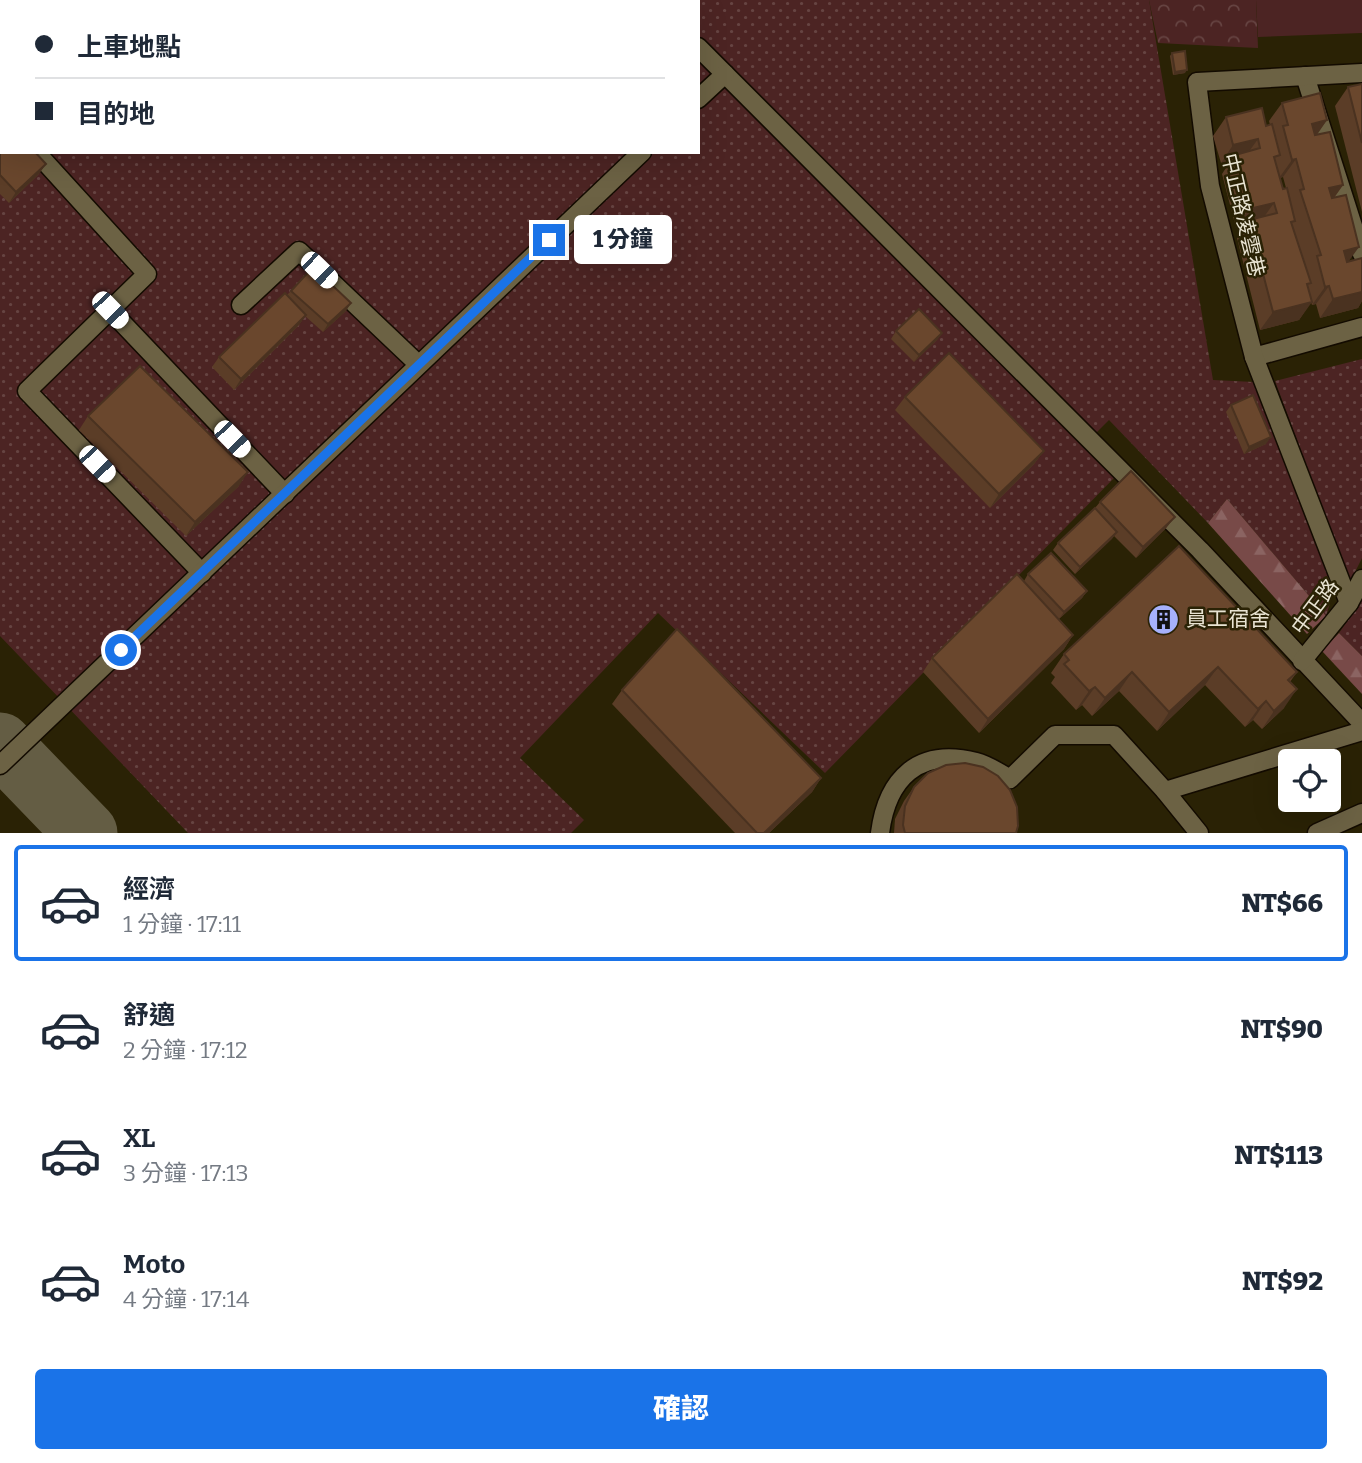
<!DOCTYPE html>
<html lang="zh-TW">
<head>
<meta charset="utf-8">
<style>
	body { margin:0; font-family:Bitter,"Noto Sans TC",serif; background:#f2f2f3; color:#1f2937; height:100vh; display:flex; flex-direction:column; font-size:26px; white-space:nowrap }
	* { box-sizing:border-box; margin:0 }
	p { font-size:23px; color:#747a83 }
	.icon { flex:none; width:38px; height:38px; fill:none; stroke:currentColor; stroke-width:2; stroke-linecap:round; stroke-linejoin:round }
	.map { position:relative; height:833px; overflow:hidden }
	.sheet { display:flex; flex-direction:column; background:#fff; flex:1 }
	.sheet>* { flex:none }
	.banner { position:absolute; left:0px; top:0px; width:700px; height:154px; box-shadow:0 7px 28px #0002; display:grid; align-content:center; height:154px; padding:0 35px; background:#fff }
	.fabs { position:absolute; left:1278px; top:749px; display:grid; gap:14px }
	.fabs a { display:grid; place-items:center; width:63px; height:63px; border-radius:7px; background:#fff; box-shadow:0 7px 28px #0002; font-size:35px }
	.end { position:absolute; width:32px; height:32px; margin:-16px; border:9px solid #1a73e8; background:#fff; box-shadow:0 0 0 4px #fff }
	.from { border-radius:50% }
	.bubble { position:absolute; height:49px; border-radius:7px; background:#fff; box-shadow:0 7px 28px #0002; font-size:23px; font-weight:800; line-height:49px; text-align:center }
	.car { position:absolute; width:21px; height:42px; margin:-21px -10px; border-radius:9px; box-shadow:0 0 5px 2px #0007; background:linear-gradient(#fff 24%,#345 0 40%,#fff 0 76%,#345 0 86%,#fff 0) }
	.banner b { display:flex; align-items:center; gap:24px; height:66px; font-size:26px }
	.banner b+b { border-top:2px solid #e0e1e3 }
	.banner i { width:18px; height:18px; background:#1f2937 }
	ul { padding:12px 0 0; list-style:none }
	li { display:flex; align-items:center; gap:21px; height:116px; margin:0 14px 10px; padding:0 21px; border:4px solid transparent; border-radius:7px }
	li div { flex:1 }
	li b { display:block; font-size:26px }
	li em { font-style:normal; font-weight:800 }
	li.on { border-color:#1a73e8 }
	li>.icon { width:63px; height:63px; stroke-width:1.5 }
	.button { display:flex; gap:14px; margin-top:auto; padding:14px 35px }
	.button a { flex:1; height:80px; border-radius:7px; background:#1a73e8; color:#fff; font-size:28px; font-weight:800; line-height:80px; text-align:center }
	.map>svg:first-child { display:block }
</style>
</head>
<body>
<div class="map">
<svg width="1362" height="833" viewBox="0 0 1362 833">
	<defs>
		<pattern id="grass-dots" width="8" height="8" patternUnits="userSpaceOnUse" patternTransform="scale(1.75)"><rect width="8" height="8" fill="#4c2423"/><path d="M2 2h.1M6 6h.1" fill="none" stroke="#664442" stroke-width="1.8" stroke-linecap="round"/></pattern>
		<pattern id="forest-firs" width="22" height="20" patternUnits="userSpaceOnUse" patternTransform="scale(1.75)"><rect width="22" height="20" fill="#784a48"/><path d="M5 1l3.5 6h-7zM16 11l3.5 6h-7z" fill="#8b6462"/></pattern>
		<pattern id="park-crowns" width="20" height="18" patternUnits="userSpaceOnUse" patternTransform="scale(1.75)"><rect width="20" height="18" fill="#4c2423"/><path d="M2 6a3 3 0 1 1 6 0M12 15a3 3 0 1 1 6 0" fill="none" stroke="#664442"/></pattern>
	</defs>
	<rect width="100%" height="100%" fill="#2a2205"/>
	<g fill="url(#grass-dots)" fill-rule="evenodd">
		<path d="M 0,0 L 1149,0 L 1213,380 L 1254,382 L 1334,590 L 1326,616 L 1227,499 L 1208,523 L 1109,420 L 1085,444 L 1117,475 L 825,773 L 658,613 L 520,758 L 584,820 L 571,833 L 188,833 L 0,636 ZM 2,2 L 698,2 L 698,152 L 2,152 Z"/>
		<polygon points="1362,359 1362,558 1350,582 1275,381"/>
		<polygon points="1362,600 1362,656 1339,633"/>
	</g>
	<g fill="url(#forest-firs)">
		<polygon points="1227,499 1326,616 1307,634 1208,523"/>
		<polygon points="1339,633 1362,656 1362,694 1322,651"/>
	</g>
	<polygon fill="url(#park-crowns)" points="1149,0 1256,0 1258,48 1158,43"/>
	<polygon fill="#4c2423" points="1256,0 1362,0 1362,33 1258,37"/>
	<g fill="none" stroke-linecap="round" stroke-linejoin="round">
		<polyline stroke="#645d44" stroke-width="63" points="0,744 86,833"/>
		<defs>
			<g id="minor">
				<polyline points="653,0 655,2"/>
				<polyline points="103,2 105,0"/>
				<polyline points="698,47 1200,550 1362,723"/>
				<polyline points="1305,76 1362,254"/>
				<polyline points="0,99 2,97"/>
				<polyline points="698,99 725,74"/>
				<polyline points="0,112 2,114"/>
				<polyline points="36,152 147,274 27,391 202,573"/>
				<polyline points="241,305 299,251 418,364"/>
				<polyline points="110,310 285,494"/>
				<polyline points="1254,357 1362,327"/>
				<polyline points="1349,603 1254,357 1210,186 1197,82 1362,73"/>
				<polyline points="1302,661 1349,603 1362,579"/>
				<polyline points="0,765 642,152"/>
				<path d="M 880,833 C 887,779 918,747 976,762 C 988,765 1000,773 1010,779 L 1055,735 L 1114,735 L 1165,791"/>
				<polyline points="1199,833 1165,791 1362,731"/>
				<polyline points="1317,833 1362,813"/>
			</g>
		</defs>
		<use href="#minor" stroke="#130b00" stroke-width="21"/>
		<use href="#minor" stroke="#6c6244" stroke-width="18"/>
	</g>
	<g fill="#5b3d27" fill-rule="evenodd">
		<polygon points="1172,53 1185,73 1173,75 1170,56"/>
		<polygon points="1362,84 1362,212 1335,106 1348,87"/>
		<path d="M 1282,103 L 1327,120 L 1316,135 L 1343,185 L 1334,198 L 1349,261 L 1362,258 L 1362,301 L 1358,308 L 1320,318 L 1316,304 L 1312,305 L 1311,302 L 1299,320 L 1260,330 L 1237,238 L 1246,225 L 1236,228 L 1222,174 L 1231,160 L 1221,163 L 1213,136 L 1226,117 L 1266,126 L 1270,125 L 1269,121 ZM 1283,177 L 1286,188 L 1283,189 L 1280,178 Z"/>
		<polygon points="0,113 39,174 9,203 0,194"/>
		<polygon points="291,291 346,311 323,332 305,316 299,325 234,390 212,367 219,357 287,295"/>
		<polygon points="896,331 942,333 937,340 914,362 891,339"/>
		<polygon points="905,397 1044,451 1034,464 990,508 895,410"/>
		<polygon points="1231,405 1266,444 1244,454 1226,412"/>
		<polygon points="88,416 239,486 186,536 79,430"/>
		<polygon points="1100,502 1167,527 1136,558 1114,536 1075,574 1053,550 1058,543 1095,508"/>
		<polygon points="1028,574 1087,591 1082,598 1059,619 1073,635 1064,649 979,733 923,672 932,658 1024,581"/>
		<polygon points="1064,654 1297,672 1290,682 1284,708 1262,729 1253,720 1245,727 1205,685 1157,731 1119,691 1092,716 1082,705 1076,710 1051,683 1055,677 1051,673"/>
		<polygon points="622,690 821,778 812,792 769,833 735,833 612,704"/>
		<polygon points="914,787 1016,833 894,833 895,819 904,801"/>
	</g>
	<g fill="#4a3220">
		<polygon points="1187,70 1185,73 1173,75 1175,72"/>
		<polygon points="1327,120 1314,139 1312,124"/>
		<polygon points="1258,139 1245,157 1235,155 1231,160 1221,163 1233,145"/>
		<polygon points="1296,159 1283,177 1279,178 1292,160"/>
		<polygon points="46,164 39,174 9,203 16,192"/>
		<polygon points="1343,185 1330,203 1329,188"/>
		<polygon points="1274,203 1261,221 1249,220 1246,225 1236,228 1249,209"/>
		<polygon points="1359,247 1346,265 1344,251"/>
		<polygon points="1329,286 1316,304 1312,305 1325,287"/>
		<polygon points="1362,292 1362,301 1358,308 1320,318 1333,299"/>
		<polygon points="1312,302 1299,320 1260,330 1273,312"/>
		<polygon points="351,303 346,311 323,332 328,324"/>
		<polygon points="306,315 299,325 234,390 241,379"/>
		<polygon points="942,333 937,340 914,362 919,355"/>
		<polygon points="1271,437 1266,444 1244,454 1249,447"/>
		<polygon points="1044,451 1034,464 990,508 999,494"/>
		<polygon points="248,472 239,486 186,536 195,522"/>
		<polygon points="1175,517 1167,527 1136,558 1143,547"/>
		<polygon points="1117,532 1112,539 1075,574 1080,567"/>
		<polygon points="1087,591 1082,598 1059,619 1064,612"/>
		<polygon points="1073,635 1064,649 979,733 988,719"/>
		<polygon points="1218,667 1205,685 1157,731 1169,712"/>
		<polygon points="1132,672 1119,691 1092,716 1105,698"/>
		<polygon points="1095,687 1082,705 1076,710 1089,691"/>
		<polygon points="1297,689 1284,708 1262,729 1274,711"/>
		<polygon points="1266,701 1253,720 1245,727 1258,709"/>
		<polygon points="821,778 812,792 769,833 764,833"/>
	</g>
	<g fill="#6a472d" stroke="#4a3220" stroke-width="2">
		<polygon points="1185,51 1187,70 1175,72 1172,53"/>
		<polygon points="1362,84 1362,143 1348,87"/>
		<polygon points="1320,93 1327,120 1312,124 1315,135 1330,132 1343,185 1329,188 1332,198 1346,195 1359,247 1344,251 1347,262 1362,258 1362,292 1333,299 1329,286 1325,287 1317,256 1321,255 1300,190 1304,189 1296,159 1292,160 1283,126 1288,125 1282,103"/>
		<polygon points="1262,108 1266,126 1272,124 1280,155 1274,157 1283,189 1287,188 1295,221 1291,222 1311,283 1307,284 1312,302 1273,312 1249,220 1277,213 1274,203 1249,209 1235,155 1260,148 1258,139 1233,145 1226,117"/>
		<polygon points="0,113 2,115 2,152 35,152 46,164 16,192 0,175"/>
		<polygon points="313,267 351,303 328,324 291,291"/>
		<polygon points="285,293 306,315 241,379 219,357"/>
		<polygon points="919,309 942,333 919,355 896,331"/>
		<polygon points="949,353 1044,451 999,494 905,397"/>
		<polygon points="140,366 248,472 195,522 88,416"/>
		<polygon points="1253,395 1271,437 1249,447 1231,405"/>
		<polygon points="1131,471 1175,517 1143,547 1100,502"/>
		<polygon points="1095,508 1117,532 1080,567 1058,543"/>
		<polygon points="1179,546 1297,672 1288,680 1297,689 1274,711 1266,701 1258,709 1218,667 1169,712 1132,672 1105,698 1095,687 1089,691 1064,664 1069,660 1064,654"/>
		<polygon points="1051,553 1087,591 1064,612 1028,574"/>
		<polygon points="1017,574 1073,635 988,719 932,658"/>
		<polygon points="677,629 821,778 764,833 757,833 622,690"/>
		<polygon points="965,763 983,767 998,776 1010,790 1017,807 1018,826 1016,833 905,833 903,825 905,806 914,787 928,773 946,765"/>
	</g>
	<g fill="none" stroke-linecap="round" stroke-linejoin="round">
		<polyline stroke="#1a73e8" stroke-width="9" points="121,650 549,240"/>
	</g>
	<defs>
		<symbol id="building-disc" viewBox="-11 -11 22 22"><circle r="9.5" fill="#a6b1fc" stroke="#2a2205"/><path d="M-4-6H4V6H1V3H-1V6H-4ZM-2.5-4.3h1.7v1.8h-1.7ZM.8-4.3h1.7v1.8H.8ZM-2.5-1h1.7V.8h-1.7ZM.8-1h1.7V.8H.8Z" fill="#111"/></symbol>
	</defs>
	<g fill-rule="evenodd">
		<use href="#building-disc" x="1146" y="602" width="35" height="35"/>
	</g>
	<g text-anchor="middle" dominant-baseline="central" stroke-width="5" stroke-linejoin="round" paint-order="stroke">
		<g font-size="21" fill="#e8e3d2" stroke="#2a2205">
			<text transform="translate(1243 215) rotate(77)">中正路凌雲巷</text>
			<text transform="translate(1315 607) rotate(-53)">中正路</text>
		</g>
		<g font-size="21" fill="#e8e3d2" stroke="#2a2205" text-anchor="start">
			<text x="1186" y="619">員工宿舍</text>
		</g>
	</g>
</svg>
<div class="fabs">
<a><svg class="icon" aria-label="locate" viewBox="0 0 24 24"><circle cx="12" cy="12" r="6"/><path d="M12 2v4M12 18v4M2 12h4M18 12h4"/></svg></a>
</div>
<i class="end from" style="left:121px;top:650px"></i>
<i class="end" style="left:549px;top:240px"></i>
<div class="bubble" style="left:574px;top:215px;width:98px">1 分鐘</div>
<i class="car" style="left:319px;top:270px;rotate:134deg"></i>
<i class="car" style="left:110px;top:310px;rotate:136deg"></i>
<i class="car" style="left:232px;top:439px;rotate:136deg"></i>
<i class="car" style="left:97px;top:464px;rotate:136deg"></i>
<div class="banner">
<b><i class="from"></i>上車地點</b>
<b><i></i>目的地</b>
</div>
</div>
<section class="sheet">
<ul>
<li class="on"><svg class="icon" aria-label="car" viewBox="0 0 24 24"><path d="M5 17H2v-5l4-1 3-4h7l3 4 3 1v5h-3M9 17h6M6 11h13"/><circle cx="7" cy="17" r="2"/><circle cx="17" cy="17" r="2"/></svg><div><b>經濟</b><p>1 分鐘 · 17:11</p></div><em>NT$66</em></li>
<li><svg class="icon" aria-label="car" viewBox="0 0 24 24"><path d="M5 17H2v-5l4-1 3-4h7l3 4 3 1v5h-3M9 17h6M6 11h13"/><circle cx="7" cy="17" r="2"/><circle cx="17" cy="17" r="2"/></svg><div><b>舒適</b><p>2 分鐘 · 17:12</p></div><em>NT$90</em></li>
<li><svg class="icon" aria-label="car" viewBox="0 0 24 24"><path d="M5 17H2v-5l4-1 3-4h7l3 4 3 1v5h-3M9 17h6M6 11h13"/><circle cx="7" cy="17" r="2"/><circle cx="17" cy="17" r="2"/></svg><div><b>XL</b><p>3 分鐘 · 17:13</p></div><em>NT$113</em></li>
<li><svg class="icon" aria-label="car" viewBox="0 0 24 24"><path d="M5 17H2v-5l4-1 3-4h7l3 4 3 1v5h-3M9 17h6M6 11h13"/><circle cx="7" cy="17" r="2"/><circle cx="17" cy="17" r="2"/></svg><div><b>Moto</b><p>4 分鐘 · 17:14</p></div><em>NT$92</em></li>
</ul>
<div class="button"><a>確認</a></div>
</section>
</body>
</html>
